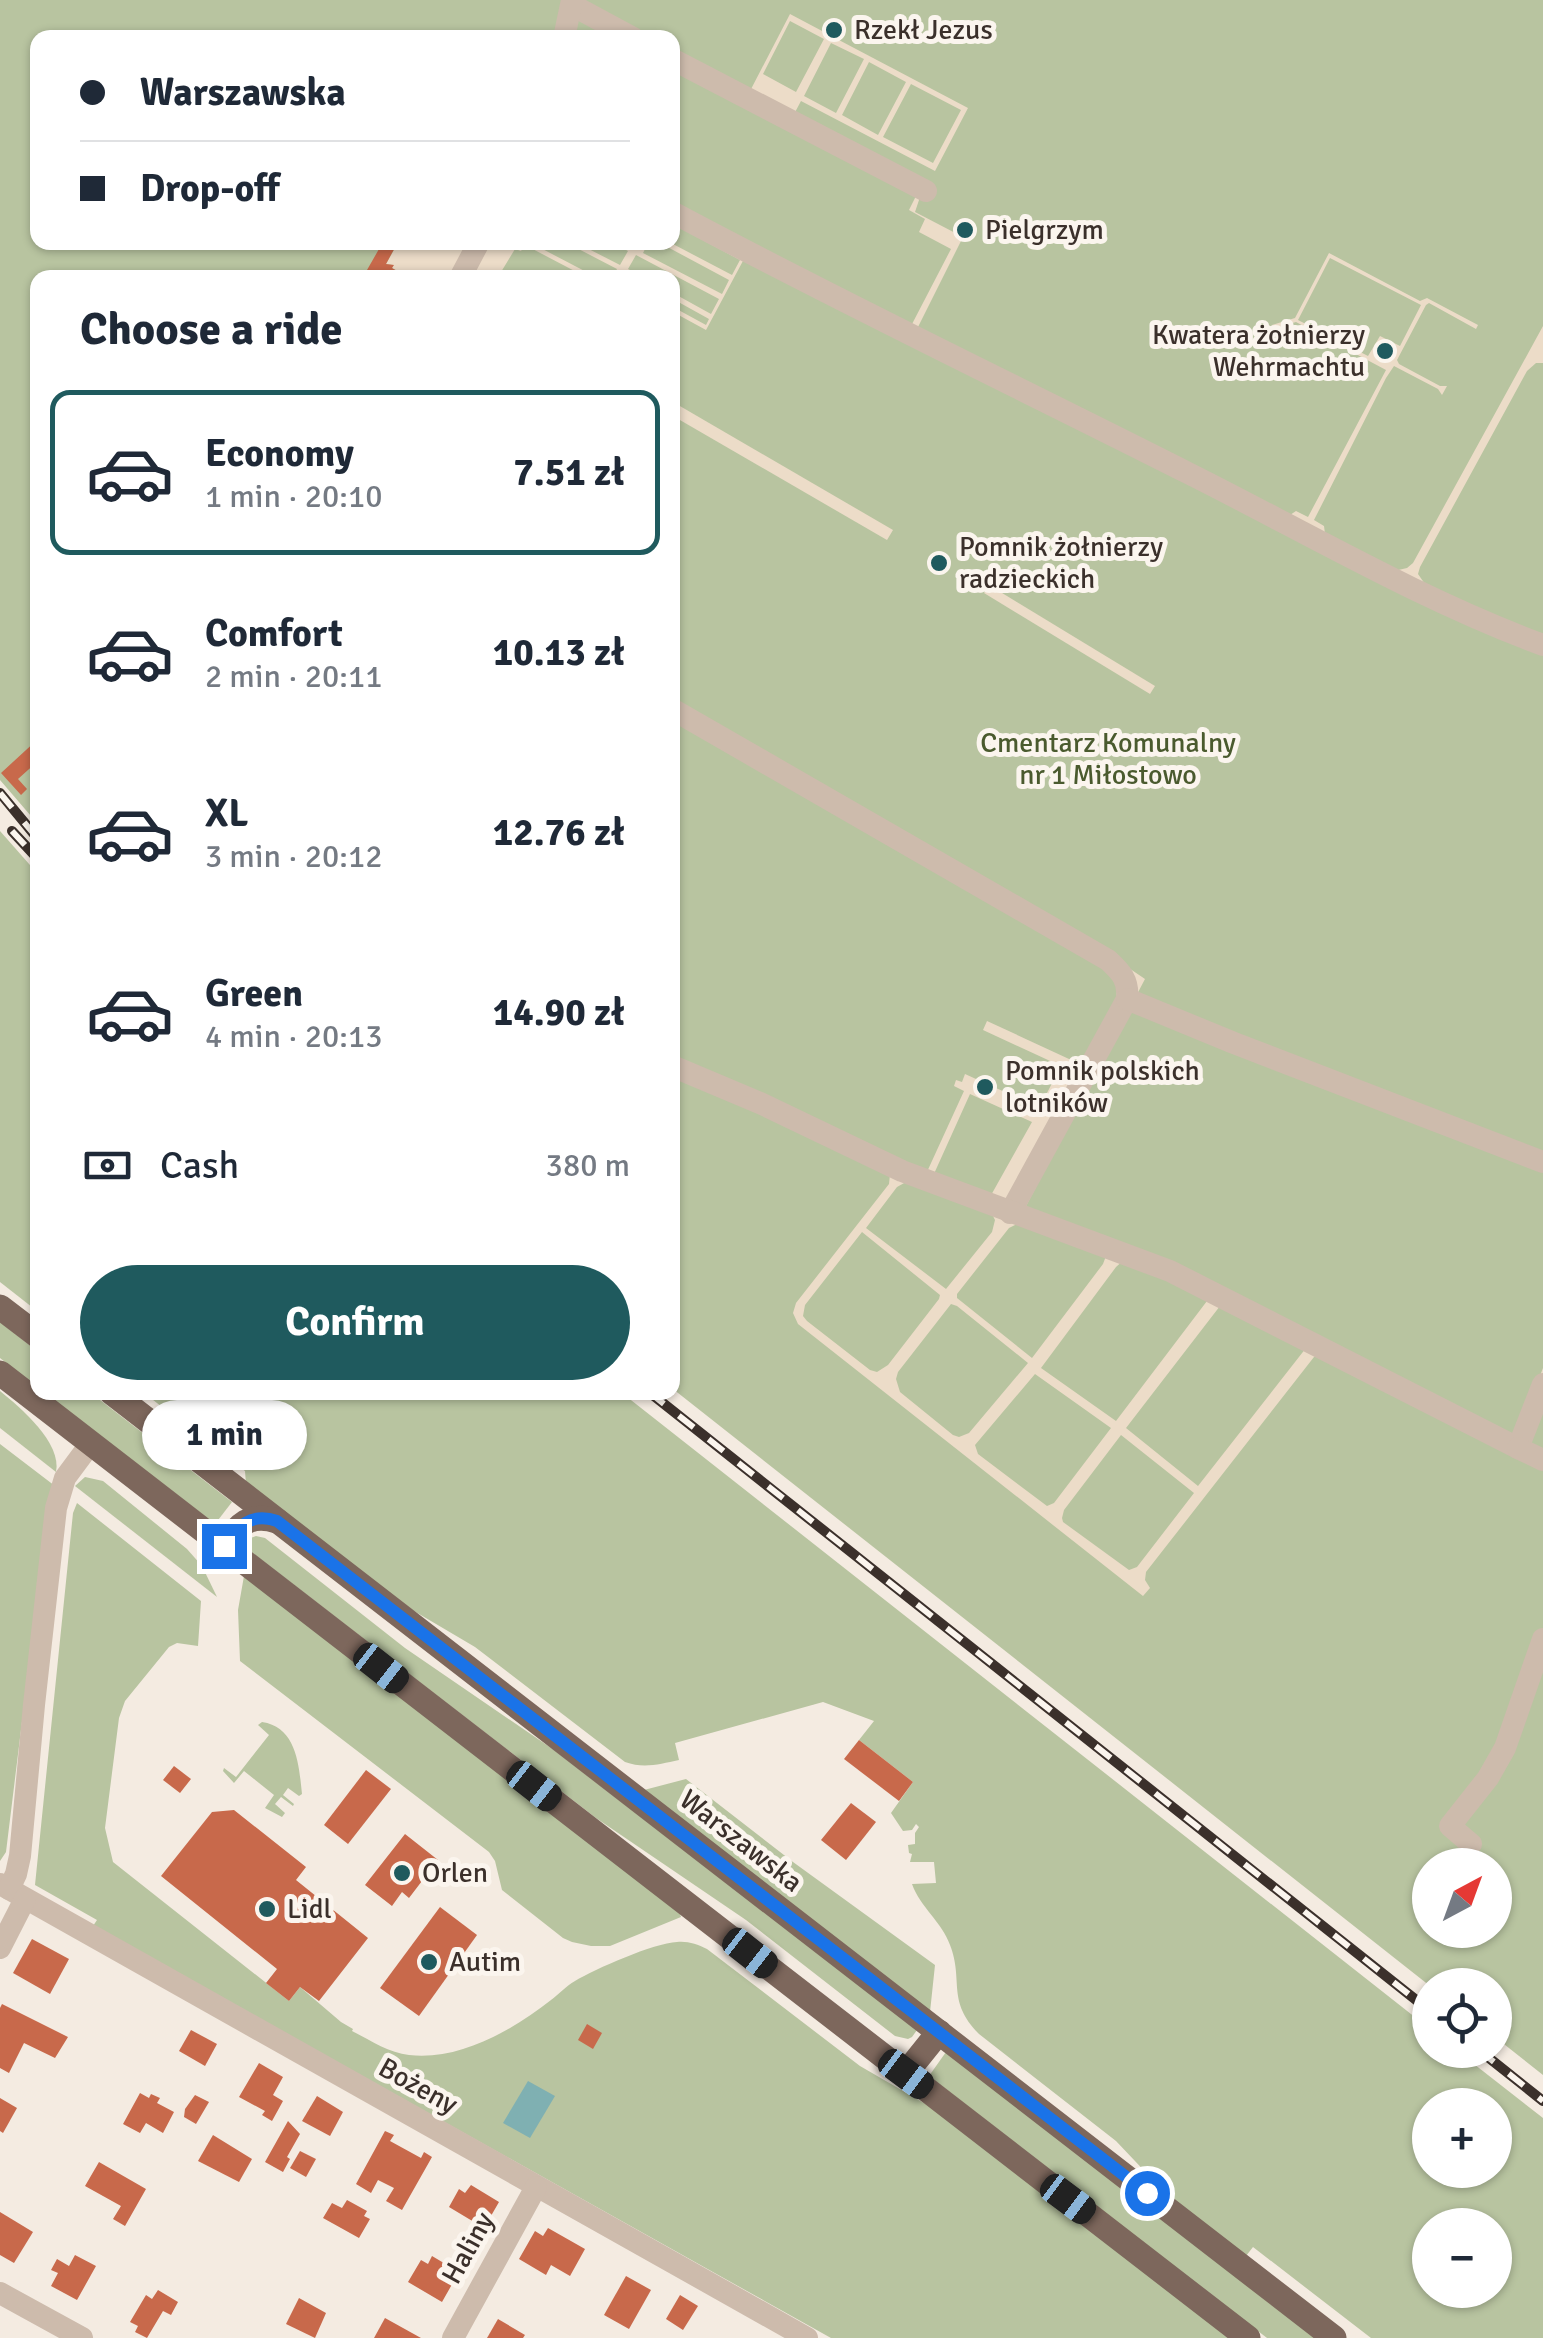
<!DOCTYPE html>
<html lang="en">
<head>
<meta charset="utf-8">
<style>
	body { margin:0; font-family:Signika,sans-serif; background:#f2f2f3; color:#1f2937; height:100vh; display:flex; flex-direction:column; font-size:38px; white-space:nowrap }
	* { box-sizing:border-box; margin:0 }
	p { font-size:32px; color:#747a83 }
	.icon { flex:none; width:55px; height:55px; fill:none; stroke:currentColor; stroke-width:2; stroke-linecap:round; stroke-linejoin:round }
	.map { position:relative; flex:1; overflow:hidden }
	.drawer { position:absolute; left:30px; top:270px; width:650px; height:1130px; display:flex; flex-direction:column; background:#fff; border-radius:20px; box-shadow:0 2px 8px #0004 }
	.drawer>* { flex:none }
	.guide { position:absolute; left:30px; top:30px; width:650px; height:220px; border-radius:20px; box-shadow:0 2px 8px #0004; display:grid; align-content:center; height:220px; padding:0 50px; background:#fff }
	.needle { width:65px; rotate:41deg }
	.controls { position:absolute; left:1412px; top:1848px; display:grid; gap:20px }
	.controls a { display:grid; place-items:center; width:100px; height:100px; border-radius:50%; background:#fff; box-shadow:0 2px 8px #0004; font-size:50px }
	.end { position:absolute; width:45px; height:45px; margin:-22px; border:12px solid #1a73e8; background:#fff; box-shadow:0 0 0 5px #fff }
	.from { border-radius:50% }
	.bubble { position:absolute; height:70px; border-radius:35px; background:#fff; box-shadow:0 2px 8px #0004; font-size:32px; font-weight:800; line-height:70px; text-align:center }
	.car { position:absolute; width:30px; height:60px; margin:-30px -15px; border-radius:12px; box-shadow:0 0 8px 2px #0007; background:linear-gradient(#222 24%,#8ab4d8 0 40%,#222 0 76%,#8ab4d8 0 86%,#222 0) }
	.guide b { display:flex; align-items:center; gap:35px; height:95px; font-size:38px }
	.guide b+b { border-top:2px solid #e0e1e3 }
	.guide i { width:25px; height:25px; background:#1f2937 }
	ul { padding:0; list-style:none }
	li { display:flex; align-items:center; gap:30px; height:165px; margin:0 20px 15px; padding:0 30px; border:5px solid transparent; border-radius:20px }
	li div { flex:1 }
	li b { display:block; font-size:38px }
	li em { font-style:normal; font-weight:800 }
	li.selected { border-color:#1f5a5e }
	li>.icon { width:90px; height:90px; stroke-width:1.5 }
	h2 { padding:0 50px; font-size:45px; line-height:120px }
	.pay { display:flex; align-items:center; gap:25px; height:110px; padding:0 50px; font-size:38px }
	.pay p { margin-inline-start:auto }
	.primary-button { display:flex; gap:20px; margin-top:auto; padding:20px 50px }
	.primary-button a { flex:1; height:115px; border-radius:60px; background:#1f5a5e; color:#fff; font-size:40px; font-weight:800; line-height:115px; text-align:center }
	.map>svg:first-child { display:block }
</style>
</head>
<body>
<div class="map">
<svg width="1543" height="2338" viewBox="0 0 1543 2338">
	<rect width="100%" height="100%" fill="#f4ebe1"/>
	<g fill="#b8c4a0" fill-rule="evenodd">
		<path d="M 0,0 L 1543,0 L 1543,2075 L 1495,2037 L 1495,1985 L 1430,1986 L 673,1389 L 672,278 L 38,278 L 37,823 L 0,780 ZM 38,38 L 672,38 L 672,242 L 38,242 ZM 1430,1865 L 1495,1865 L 1495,1930 L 1430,1930 Z"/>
		<polygon points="0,831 37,873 37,1311 0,1282"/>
		<polygon points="0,1322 37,1351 37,1387 0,1358"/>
		<path d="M 0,1391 C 21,1408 62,1443 56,1472 L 0,1428 Z"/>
		<polygon points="45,1393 91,1393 232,1502 215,1524"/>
		<path d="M 144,1393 L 622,1393 L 1430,2029 L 1430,2050 L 1456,2050 L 1543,2118 L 1543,2338 L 1371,2338 L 1253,2247 L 1246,2256 L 1171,2199 L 1116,2141 L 979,2034 C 946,2000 964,1981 950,1945 C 942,1922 920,1907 912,1884 L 936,1883 L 934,1862 L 910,1862 L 912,1854 L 909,1853 L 908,1845 L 915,1844 L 915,1833 L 919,1827 L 916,1824 L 912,1830 L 903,1831 L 891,1813 L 913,1782 L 859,1740 L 874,1721 L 823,1702 L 675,1743 L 679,1760 C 660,1764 644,1769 625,1762 L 475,1647 L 414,1611 L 246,1484 L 245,1471 ZM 1430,2105 L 1495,2105 L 1495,2170 L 1430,2170 ZM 1430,2225 L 1495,2225 L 1495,2290 L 1430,2290 Z"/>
		<polygon points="0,1444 55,1486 40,1575 6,1852 0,1861"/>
		<polygon points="85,1477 103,1481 187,1549 202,1566 217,1597 75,1486"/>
		<path d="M 77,1503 L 201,1601 L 198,1646 L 177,1643 L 169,1647 L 125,1701 L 119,1718 L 105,1828 L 113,1862 L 289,2001 L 300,1987 L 341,2022 L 353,2029 L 352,2031 C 370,2040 389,2053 409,2055 C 459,2061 513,2030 551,2000 C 559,1994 566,1986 575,1981 C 595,1969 654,1943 677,1942 C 688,1941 697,1944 707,1949 L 860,2066 L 929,2106 L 1230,2338 L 831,2338 L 97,1928 L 93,1926 L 97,1920 L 35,1885 L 73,1513 Z"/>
		<polygon points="256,1536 265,1538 405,1648 554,1750 917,2030 912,2037 908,2039 895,2036 746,1920 596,1818 250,1551 247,1542 248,1539"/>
		<polygon points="244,1576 679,1911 681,1917 610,1946 591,1946 572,1942 563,1938 502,1890 495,1861 489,1852 240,1661 238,1610"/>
		<path d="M 262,1722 C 297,1727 299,1766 302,1794 L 299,1796 L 288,1788 L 283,1795 L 294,1804 L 293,1806 L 281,1797 L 275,1804 L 285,1813 L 282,1817 L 265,1808 L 274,1795 L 244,1771 L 234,1783 L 223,1771 L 224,1768 L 236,1777 L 269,1735 L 258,1725 Z"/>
		<polygon points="686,1779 793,1862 935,1965 930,2012 644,1790"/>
		<polygon points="946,2052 1315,2338 1267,2338 929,2076"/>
	</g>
	<g fill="#ecdcc8" fill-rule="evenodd">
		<path d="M 790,14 L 824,32 L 829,24 L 841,31 L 837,39 L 968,108 L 935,171 L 801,101 L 793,116 L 803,122 L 799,131 L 673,63 L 672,52 L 749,93 ZM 790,21 L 824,39 L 796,92 L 763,74 ZM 831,43 L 864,59 L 836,113 L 804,96 ZM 869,62 L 906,82 L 878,135 L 842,115 ZM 911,84 L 961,110 L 933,163 L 883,137 Z"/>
		<path d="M 918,192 L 921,194 L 915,212 L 963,237 L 917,329 L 1290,515 L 1296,511 L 1308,517 L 1386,370 L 1296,322 L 1273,329 L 1272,325 L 1295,318 L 1329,253 L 1420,301 L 1427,298 L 1478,325 L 1476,329 L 1429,303 L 1426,305 L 1397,360 L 1399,364 L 1440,386 L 1447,386 L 1442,395 L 1438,389 L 1394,366 L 1386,378 L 1314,520 L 1324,526 L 1325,534 L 1394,571 L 1407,568 L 1413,563 L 1543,326 L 1543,363 L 1536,363 L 1527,371 L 1420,567 L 1418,574 L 1427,587 L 1543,636 L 1543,654 L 1420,603 L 1098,433 L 744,259 L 706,330 L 673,312 L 673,307 L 706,325 L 709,319 L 673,299 L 673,293 L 711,314 L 719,299 L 636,255 L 628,269 L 643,277 L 633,277 L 625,274 L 623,277 L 613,277 L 617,269 L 567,243 L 577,243 L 620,265 L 628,251 L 613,243 L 623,243 L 630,246 L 632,243 L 648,243 L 643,253 L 722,294 L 729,280 L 660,243 L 671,243 L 732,275 L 740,260 L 673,224 L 673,203 L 911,326 L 951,249 L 919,232 L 925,219 L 909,210 ZM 1330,258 L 1421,305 L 1400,346 L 1380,336 L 1368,356 L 1298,320 Z"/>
		<polygon points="398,243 531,243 596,277 586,277 525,245 521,251 515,249 498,277 404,277 405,275 392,268 393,265 386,264"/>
		<polygon points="673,402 893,530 887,540 673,416"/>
		<polygon points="989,585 1155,686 1150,694 984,593"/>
		<path d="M 1111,956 L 1145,979 L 1026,1206 L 1509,1438 L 1518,1433 L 1543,1368 L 1543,1400 L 1526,1445 L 1318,1356 L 1314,1357 L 1146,1572 L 1145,1580 L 1150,1588 L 1143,1596 L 798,1324 L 793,1313 L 796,1303 L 889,1184 L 890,1174 L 926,1174 L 964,1091 L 954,1086 L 956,1080 L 962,1082 L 965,1074 L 1007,1093 L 1003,1102 L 1035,1116 L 1061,1066 L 983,1030 L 987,1021 L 1082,1065 L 1117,1003 L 1116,974 ZM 970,1094 L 1032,1122 L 990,1197 L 933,1176 ZM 906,1182 L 992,1214 L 995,1220 L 992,1232 L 946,1289 L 866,1228 L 897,1187 ZM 1019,1223 L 1106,1256 L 1103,1264 L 1032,1358 L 957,1298 L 957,1294 L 1009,1228 ZM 862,1232 L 940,1295 L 939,1299 L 888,1365 L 877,1372 L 870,1370 L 807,1321 L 803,1316 L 805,1305 ZM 1125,1259 L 1207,1301 L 1116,1421 L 1041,1368 L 1116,1267 ZM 951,1304 L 957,1306 L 1028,1363 L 969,1433 L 959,1437 L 953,1435 L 900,1392 L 896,1379 L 898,1372 ZM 1220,1306 L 1306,1348 L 1198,1486 L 1126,1428 ZM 1035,1374 L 1111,1428 L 1054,1503 L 1047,1506 L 978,1454 L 975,1445 ZM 1121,1435 L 1194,1493 L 1137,1567 L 1129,1570 L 1063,1522 L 1062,1518 L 1064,1510 Z"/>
	</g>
	<polygon fill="#7fb0b2" points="528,2081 555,2096 530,2138 503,2123"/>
	<g fill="#c8694b">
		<polygon points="383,242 398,242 386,264 394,265 392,268 409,278 380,278 367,270"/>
		<polygon points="38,739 38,761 18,779 27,789 21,795 1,773"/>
		<polygon points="859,1740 913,1782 899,1801 844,1759"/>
		<polygon points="174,1766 191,1779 180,1793 163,1780"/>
		<polygon points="366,1770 391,1789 348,1844 324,1825"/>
		<polygon points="851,1803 876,1822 846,1860 821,1840"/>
		<polygon points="234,1810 306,1867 296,1880 368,1938 319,2001 300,1987 289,2001 266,1983 277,1969 161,1876 212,1812"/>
		<polygon points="405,1834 438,1860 409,1898 402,1892 392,1906 365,1885"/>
		<polygon points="440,1907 477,1935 419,2016 380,1988"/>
		<polygon points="32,1939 69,1959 50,1994 13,1973"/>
		<polygon points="2,2004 68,2037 55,2058 24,2043 9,2073 0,2068 0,2008"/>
		<polygon points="587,2024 602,2033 593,2049 578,2040"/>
		<polygon points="191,2030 217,2044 205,2066 179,2051"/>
		<polygon points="259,2063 283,2077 273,2095 283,2101 272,2121 262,2115 265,2111 239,2097"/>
		<polygon points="140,2093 149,2098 151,2094 160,2098 157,2103 174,2112 163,2133 146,2123 140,2133 123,2124"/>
		<polygon points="195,2095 209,2102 196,2124 184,2117 185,2109"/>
		<polygon points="317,2096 343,2112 330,2136 302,2121"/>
		<polygon points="0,2098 17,2108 3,2133 0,2131"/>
		<polygon points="288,2121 300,2134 287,2157 290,2159 283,2172 265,2162"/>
		<polygon points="385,2131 394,2135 390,2141 421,2158 424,2152 432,2157 402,2210 386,2201 394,2188 378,2180 371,2193 356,2184"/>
		<polygon points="213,2135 252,2159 239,2182 198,2161"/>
		<polygon points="300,2151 316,2159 306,2177 290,2168"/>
		<polygon points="99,2162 146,2189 125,2226 113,2219 121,2206 85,2186"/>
		<polygon points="471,2185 499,2202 484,2228 449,2207 459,2189 465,2193"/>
		<polygon points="347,2200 367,2211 364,2216 370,2219 359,2238 323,2218 332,2203 342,2208"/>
		<polygon points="0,2212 33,2232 14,2263 0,2255"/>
		<polygon points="548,2228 585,2249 570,2276 551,2265 546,2275 519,2259 535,2231 543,2236"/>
		<polygon points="75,2255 96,2266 77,2300 51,2286 58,2273 51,2270 57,2259 69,2266"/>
		<polygon points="432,2256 459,2272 442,2302 408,2282 421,2260 428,2264"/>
		<polygon points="626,2276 651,2290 629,2329 604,2315"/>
		<polygon points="158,2290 178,2302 171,2315 163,2311 147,2338 135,2332 138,2326 130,2322 146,2295 152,2299"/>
		<polygon points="680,2295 698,2306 683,2330 666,2319"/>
		<polygon points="299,2298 326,2313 315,2338 286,2324"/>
		<polygon points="385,2318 421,2338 374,2338"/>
		<polygon points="498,2319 525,2335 523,2338 487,2338"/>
	</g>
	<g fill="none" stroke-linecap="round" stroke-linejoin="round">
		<g stroke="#cdbbac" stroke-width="22">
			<polyline points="572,5 633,38"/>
			<polyline points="564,38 572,0"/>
			<polyline points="672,59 926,191"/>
			<path d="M 672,212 C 842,303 1016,386 1188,473 C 1306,532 1419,599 1543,645"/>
			<polyline points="460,278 479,242"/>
			<path d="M 672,709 L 1108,960 C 1121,972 1129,980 1127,999 L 1010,1213"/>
			<polyline points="1127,999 1234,1043 1543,1162"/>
			<polyline points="672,1066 760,1103 902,1171 1170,1271 1518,1448 1543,1384"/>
			<polyline points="1518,1448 1543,1460"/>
			<polyline points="1471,1844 1450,1826 1488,1778 1505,1748 1543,1639"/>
			<polyline points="0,1884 807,2338"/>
			<polyline points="9,1889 16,1874 20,1856 34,1705 56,1508 65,1478 91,1443"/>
			<polyline points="0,1948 25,1899"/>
			<polyline points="0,2293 82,2338"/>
			<polyline points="453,2338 536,2187"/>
		</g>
		<g stroke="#7d675c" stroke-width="25">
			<polyline points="0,1307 38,1336"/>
			<polyline points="0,1373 1248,2338"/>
			<polyline points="111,1392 1334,2338"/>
			<path d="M 224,1545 C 239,1525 249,1512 277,1521"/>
			<polyline points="906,2073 939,2032"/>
		</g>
		<defs>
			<g id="rail">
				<polyline points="0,793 38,839"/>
				<polyline points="12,831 38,859"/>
				<polyline points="649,1392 1430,2011"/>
				<polyline points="1479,2050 1543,2101"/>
			</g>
		</defs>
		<use href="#rail" stroke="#3b302b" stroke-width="10"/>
		<use href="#rail" stroke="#fbf5ee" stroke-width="6" stroke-dasharray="19" stroke-linecap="butt"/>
	</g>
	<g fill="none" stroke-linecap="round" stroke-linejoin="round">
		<path stroke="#1a73e8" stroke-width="12" d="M 224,1546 C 238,1526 251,1512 277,1521 L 1147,2193"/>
	</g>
	<g fill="#1f5a5e" stroke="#fbf5ee" stroke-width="4">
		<circle cx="834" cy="30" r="10"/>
		<circle cx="965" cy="230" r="10"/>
		<circle cx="1385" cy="351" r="10"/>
		<circle cx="939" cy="563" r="10"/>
		<circle cx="985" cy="1087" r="10"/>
		<circle cx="402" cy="1873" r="10"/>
		<circle cx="267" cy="1909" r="10"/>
		<circle cx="429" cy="1962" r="10"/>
	</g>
	<g text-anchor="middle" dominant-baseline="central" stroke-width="10" stroke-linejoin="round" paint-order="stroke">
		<g font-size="28" fill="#3b302b" stroke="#fbf5ee" text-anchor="start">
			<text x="854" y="30">Rzekł Jezus</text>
			<text x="985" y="230">Pielgrzym</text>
			<text x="1365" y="335" text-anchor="end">Kwatera żołnierzy<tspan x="1365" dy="32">Wehrmachtu</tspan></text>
			<text x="959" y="547">Pomnik żołnierzy<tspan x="959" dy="32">radzieckich</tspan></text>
			<text x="1005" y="1071">Pomnik polskich<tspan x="1005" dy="32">lotników</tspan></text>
			<text x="422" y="1873">Orlen</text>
			<text x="287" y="1909">Lidl</text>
			<text x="449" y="1962">Autim</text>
		</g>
		<g font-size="28" fill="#4a5a2e" stroke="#fbf5ee">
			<text x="1108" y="743">Cmentarz Komunalny<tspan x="1108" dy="32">nr 1 Miłostowo</tspan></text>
		</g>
		<g font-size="28" fill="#3b302b" stroke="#fbf5ee">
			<text transform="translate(741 1841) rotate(38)">Warszawska</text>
			<text transform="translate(418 2086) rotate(29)">Bożeny</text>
			<text transform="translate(468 2248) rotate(-61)">Haliny</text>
		</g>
	</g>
</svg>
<div class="controls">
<a><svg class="needle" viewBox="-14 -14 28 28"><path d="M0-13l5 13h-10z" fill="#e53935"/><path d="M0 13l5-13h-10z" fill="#747a83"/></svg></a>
<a><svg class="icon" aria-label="locate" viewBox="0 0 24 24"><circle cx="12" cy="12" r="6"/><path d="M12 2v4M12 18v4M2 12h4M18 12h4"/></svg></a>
<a>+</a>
<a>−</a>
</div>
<i class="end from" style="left:1147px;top:2193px"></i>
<i class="end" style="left:224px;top:1546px"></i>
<div class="bubble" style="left:142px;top:1400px;width:165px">1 min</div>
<i class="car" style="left:381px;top:1668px;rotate:128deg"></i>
<i class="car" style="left:534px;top:1786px;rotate:128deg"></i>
<i class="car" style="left:750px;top:1953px;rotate:128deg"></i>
<i class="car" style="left:906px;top:2074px;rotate:127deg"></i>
<i class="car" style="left:1068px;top:2199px;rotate:127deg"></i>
<div class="guide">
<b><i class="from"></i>Warszawska</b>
<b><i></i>Drop-off</b>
</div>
<section class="drawer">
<h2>Choose a ride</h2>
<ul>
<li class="selected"><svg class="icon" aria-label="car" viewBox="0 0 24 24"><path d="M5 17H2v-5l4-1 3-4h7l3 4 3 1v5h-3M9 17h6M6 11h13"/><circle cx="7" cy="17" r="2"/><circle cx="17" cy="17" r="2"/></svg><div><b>Economy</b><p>1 min · 20:10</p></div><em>7.51 zł</em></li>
<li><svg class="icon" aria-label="car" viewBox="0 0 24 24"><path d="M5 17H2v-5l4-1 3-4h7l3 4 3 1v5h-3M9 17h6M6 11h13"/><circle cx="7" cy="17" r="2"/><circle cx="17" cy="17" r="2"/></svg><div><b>Comfort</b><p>2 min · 20:11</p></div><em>10.13 zł</em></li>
<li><svg class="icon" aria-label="car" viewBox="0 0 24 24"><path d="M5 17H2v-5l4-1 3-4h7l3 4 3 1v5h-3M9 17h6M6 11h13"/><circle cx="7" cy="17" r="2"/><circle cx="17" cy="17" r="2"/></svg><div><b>XL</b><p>3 min · 20:12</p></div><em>12.76 zł</em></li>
<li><svg class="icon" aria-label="car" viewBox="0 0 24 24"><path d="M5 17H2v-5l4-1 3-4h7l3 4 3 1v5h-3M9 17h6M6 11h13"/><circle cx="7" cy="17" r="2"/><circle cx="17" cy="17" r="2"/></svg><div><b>Green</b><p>4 min · 20:13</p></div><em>14.90 zł</em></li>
</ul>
<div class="pay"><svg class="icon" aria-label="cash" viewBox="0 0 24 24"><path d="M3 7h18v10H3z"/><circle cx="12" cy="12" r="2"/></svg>Cash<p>380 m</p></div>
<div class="primary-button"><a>Confirm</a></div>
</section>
</div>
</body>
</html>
